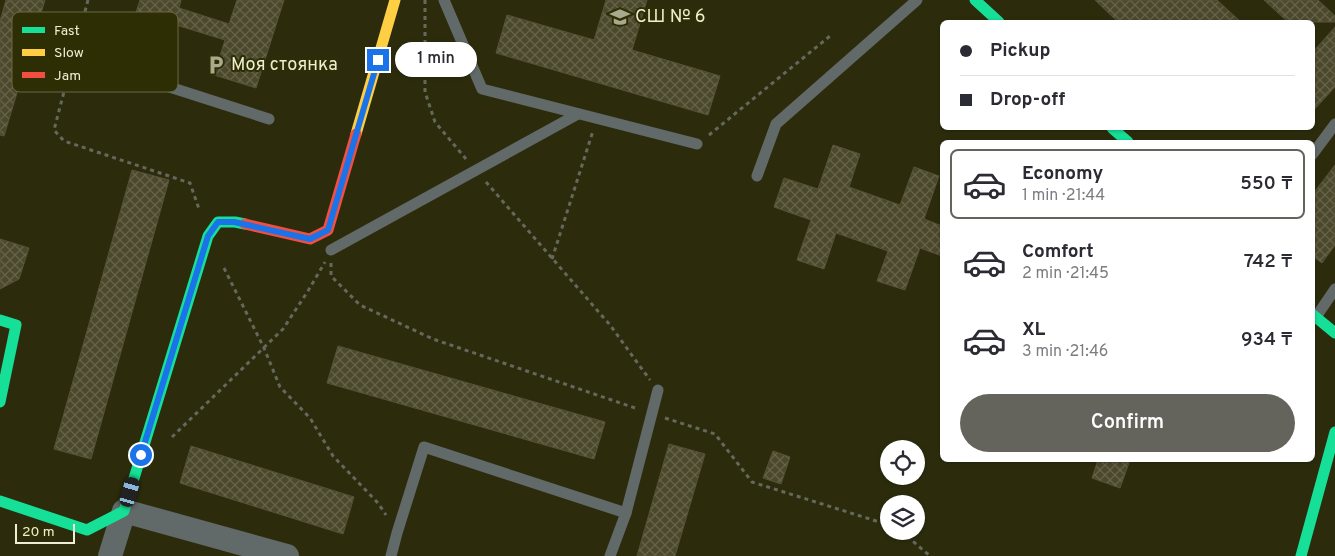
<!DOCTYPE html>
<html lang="en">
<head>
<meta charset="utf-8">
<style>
	body { margin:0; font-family:Overpass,sans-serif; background:#f2f2f3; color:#2b2b33; height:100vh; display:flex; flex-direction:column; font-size:19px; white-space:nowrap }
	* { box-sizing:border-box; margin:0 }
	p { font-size:16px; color:#7c7c81 }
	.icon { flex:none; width:28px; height:28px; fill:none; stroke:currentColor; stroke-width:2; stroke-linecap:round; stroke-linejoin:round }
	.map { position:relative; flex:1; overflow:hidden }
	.panel { position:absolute; left:940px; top:140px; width:375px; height:322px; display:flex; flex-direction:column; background:#fff; border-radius:8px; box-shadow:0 1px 4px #0004 }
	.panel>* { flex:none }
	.top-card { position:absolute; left:940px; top:20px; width:375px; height:110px; border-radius:8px; box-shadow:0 1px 4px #0004; display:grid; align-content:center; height:110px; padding:0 20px; background:#fff }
	.buttons { position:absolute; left:880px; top:440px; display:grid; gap:10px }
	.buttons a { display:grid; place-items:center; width:45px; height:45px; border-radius:50%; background:#fff; box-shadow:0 1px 4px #0004; font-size:25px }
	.scale { position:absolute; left:15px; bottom:12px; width:60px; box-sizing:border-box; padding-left:5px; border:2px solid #edeed2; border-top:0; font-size:14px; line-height:18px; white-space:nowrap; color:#edeed2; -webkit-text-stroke:4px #2e2e05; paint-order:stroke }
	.end { position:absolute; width:22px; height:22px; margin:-11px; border:6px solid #1a73e8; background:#fff; box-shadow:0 0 0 2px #fff }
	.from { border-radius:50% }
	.bubble { position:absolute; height:35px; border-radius:18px; background:#fff; box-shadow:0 1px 4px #0004; font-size:16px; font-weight:600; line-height:35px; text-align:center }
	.car { position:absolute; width:15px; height:30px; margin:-15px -8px; border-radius:6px; box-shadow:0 0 4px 1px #0007; background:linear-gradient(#222 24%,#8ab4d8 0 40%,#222 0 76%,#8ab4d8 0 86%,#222 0) }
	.top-card b { display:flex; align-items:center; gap:18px; height:48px; font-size:19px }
	.top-card b+b { border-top:1px solid #e1e1e2 }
	.top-card i { width:12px; height:12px; background:#2b2b33 }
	ul { padding:9px 0 0; list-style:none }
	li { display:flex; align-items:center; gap:15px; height:70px; margin:0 10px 8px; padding:0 10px; border:2px solid transparent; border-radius:8px }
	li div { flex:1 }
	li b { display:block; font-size:19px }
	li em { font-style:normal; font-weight:600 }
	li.selected { border-color:#64645c }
	li>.icon { width:45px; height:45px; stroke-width:1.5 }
	.action { display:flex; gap:10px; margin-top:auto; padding:10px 20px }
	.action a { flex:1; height:58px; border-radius:30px; background:#64645c; color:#fff; font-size:20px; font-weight:600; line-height:58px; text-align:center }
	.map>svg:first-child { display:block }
</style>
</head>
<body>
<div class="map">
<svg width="1335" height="556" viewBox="0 0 1335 556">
	<defs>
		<pattern id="building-cross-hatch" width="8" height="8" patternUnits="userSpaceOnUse" patternTransform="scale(1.25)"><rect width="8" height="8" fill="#4b482c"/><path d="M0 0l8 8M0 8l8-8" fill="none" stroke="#65634a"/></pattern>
	</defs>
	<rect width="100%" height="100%" fill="#2c2c0d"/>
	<g fill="url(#building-cross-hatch)" stroke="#56523a">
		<polygon points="6,0 45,0 4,136 0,135 0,21"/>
		<polygon points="140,0 181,0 179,8 229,24 237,0 284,0 256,88 214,75 225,40 173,24 162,61 124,49"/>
		<polygon points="606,0 647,0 632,50 720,76 708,115 496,53 507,15 594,40"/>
		<polygon points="1095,0 1217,0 1241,22 1118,22"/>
		<polygon points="1264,0 1318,0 1335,16 1335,22 1288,22"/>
		<polygon points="1335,27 1335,87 1312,112 1312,53"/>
		<polygon points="833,145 860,154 849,187 900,205 914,167 939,176 924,219 942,226 942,256 920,248 905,290 877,281 888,251 836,233 824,269 797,260 811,220 774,207 784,178 818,189"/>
		<polygon points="1335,165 1335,245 1322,263 1312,256 1312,195"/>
		<polygon points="132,170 169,180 91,459 54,449"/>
		<polygon points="0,239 29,248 19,279 0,289"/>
		<polygon points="338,346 605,422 594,459 327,383"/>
		<polygon points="669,444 705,454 675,556 637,556"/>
		<polygon points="191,446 354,497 343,534 180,483"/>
		<polygon points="773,451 790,457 781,484 763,478"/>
		<polygon points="1098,460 1130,460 1120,488 1092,478"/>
	</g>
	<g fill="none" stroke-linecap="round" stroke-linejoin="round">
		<g stroke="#64685d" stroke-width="3" stroke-dasharray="4 4" stroke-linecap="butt">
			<polyline points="88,0 54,130 64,141 190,183 199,209"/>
			<polyline points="425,0 425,92 435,122 466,159"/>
			<polyline points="709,135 830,36"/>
			<polyline points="486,182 610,325 650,380"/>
			<polyline points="552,259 593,131"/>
			<polyline points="331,263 331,276 360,305 433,339 638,409"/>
			<polyline points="224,268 264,348 280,387 310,418 333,456 378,503 386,515"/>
			<polyline points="665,418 715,434 752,482 889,525"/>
			<polyline points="172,437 283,329 308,291 325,262"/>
			<polyline points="901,531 930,556"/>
		</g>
		<g stroke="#626a69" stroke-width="11">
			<polyline points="444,0 482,89 697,144"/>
			<polyline points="157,83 269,119"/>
			<polyline points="1312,155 1335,124"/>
			<polyline points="757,176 776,124 917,0"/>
			<polyline points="331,250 578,114"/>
			<polyline points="1316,317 1335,289"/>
			<polyline points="626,513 658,390"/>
			<polyline points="391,556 397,533 424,447 626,513 610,556"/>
		</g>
		<polyline stroke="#626a69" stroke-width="24" points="110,556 124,511 287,556"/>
		<g stroke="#16e098" stroke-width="11">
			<polyline points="975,0 999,22"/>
			<polyline points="1112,128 1128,142"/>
			<polyline points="1312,314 1335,333"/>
			<polyline points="0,320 16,325 0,402"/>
			<polyline points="0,501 87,530 124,511 208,236 218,222 235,222 245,224"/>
			<polyline points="1301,556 1335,432"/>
		</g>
		<polyline stroke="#ffcf43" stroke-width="11" points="356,134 395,0"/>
		<polyline stroke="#f24e42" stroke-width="11" points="245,224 310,239 328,230 356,134"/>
	</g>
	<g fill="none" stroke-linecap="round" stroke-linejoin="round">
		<polyline stroke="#1a73e8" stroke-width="6" points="141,455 208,236 218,222 234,222 310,239 328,230 378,60"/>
	</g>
	<defs>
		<symbol id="school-bare" viewBox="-9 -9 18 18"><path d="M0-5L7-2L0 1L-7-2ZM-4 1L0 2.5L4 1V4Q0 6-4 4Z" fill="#a9aa8d" stroke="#2e2e05" stroke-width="2.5" paint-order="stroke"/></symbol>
		<symbol id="parking-bare" viewBox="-9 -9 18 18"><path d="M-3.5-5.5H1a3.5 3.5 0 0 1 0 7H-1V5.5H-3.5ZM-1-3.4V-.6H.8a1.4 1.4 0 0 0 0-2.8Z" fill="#a9aa8d" stroke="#2e2e05" stroke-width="2.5" paint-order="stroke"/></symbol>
	</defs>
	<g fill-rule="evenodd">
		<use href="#school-bare" x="606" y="3" width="28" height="28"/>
		<use href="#parking-bare" x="202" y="51" width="28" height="28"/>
	</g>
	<g text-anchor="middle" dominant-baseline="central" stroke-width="4" stroke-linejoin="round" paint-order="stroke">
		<g font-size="18" fill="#edeed2" stroke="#2e2e05" text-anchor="start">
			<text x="635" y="17">СШ № 6</text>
			<text x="231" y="65">Моя стоянка</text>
		</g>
	</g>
	<rect x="12" y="12" width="166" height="80" rx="8" fill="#2e2e05" stroke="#676842" stroke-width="1"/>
	<rect x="22" y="27" width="23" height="6" fill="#16e098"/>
	<rect x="22" y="49" width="23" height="7" fill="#ffcf43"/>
	<rect x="22" y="72" width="23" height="6" fill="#f24e42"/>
	<g font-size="14" fill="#edeed2">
		<text x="54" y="35">Fast</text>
		<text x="54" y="57">Slow</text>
		<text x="54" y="80">Jam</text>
	</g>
</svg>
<div class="buttons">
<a><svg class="icon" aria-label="locate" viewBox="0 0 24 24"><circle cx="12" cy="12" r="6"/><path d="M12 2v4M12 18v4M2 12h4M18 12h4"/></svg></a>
<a><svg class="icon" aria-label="layers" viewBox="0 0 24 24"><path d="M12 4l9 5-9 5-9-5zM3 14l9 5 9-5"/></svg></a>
</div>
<div class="scale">20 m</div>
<i class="end from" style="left:141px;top:455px"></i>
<i class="end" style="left:378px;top:60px"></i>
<div class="bubble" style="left:395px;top:42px;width:82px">1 min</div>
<i class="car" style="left:130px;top:492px;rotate:16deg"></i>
<div class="top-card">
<b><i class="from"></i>Pickup</b>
<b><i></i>Drop-off</b>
</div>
<section class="panel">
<ul>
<li class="selected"><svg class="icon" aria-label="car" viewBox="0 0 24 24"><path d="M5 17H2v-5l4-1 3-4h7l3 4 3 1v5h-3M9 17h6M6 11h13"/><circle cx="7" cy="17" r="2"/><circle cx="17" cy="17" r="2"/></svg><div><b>Economy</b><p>1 min · 21:44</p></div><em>550 ₸</em></li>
<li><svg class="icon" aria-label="car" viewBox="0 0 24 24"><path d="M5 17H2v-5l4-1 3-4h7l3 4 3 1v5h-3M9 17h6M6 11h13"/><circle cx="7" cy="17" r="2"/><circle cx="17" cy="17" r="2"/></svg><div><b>Comfort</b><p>2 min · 21:45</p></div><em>742 ₸</em></li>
<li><svg class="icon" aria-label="car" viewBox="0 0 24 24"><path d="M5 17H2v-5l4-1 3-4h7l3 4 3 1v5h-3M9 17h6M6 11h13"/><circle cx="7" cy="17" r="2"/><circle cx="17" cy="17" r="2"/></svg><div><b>XL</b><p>3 min · 21:46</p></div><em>934 ₸</em></li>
</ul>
<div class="action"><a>Confirm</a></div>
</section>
</div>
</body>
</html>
